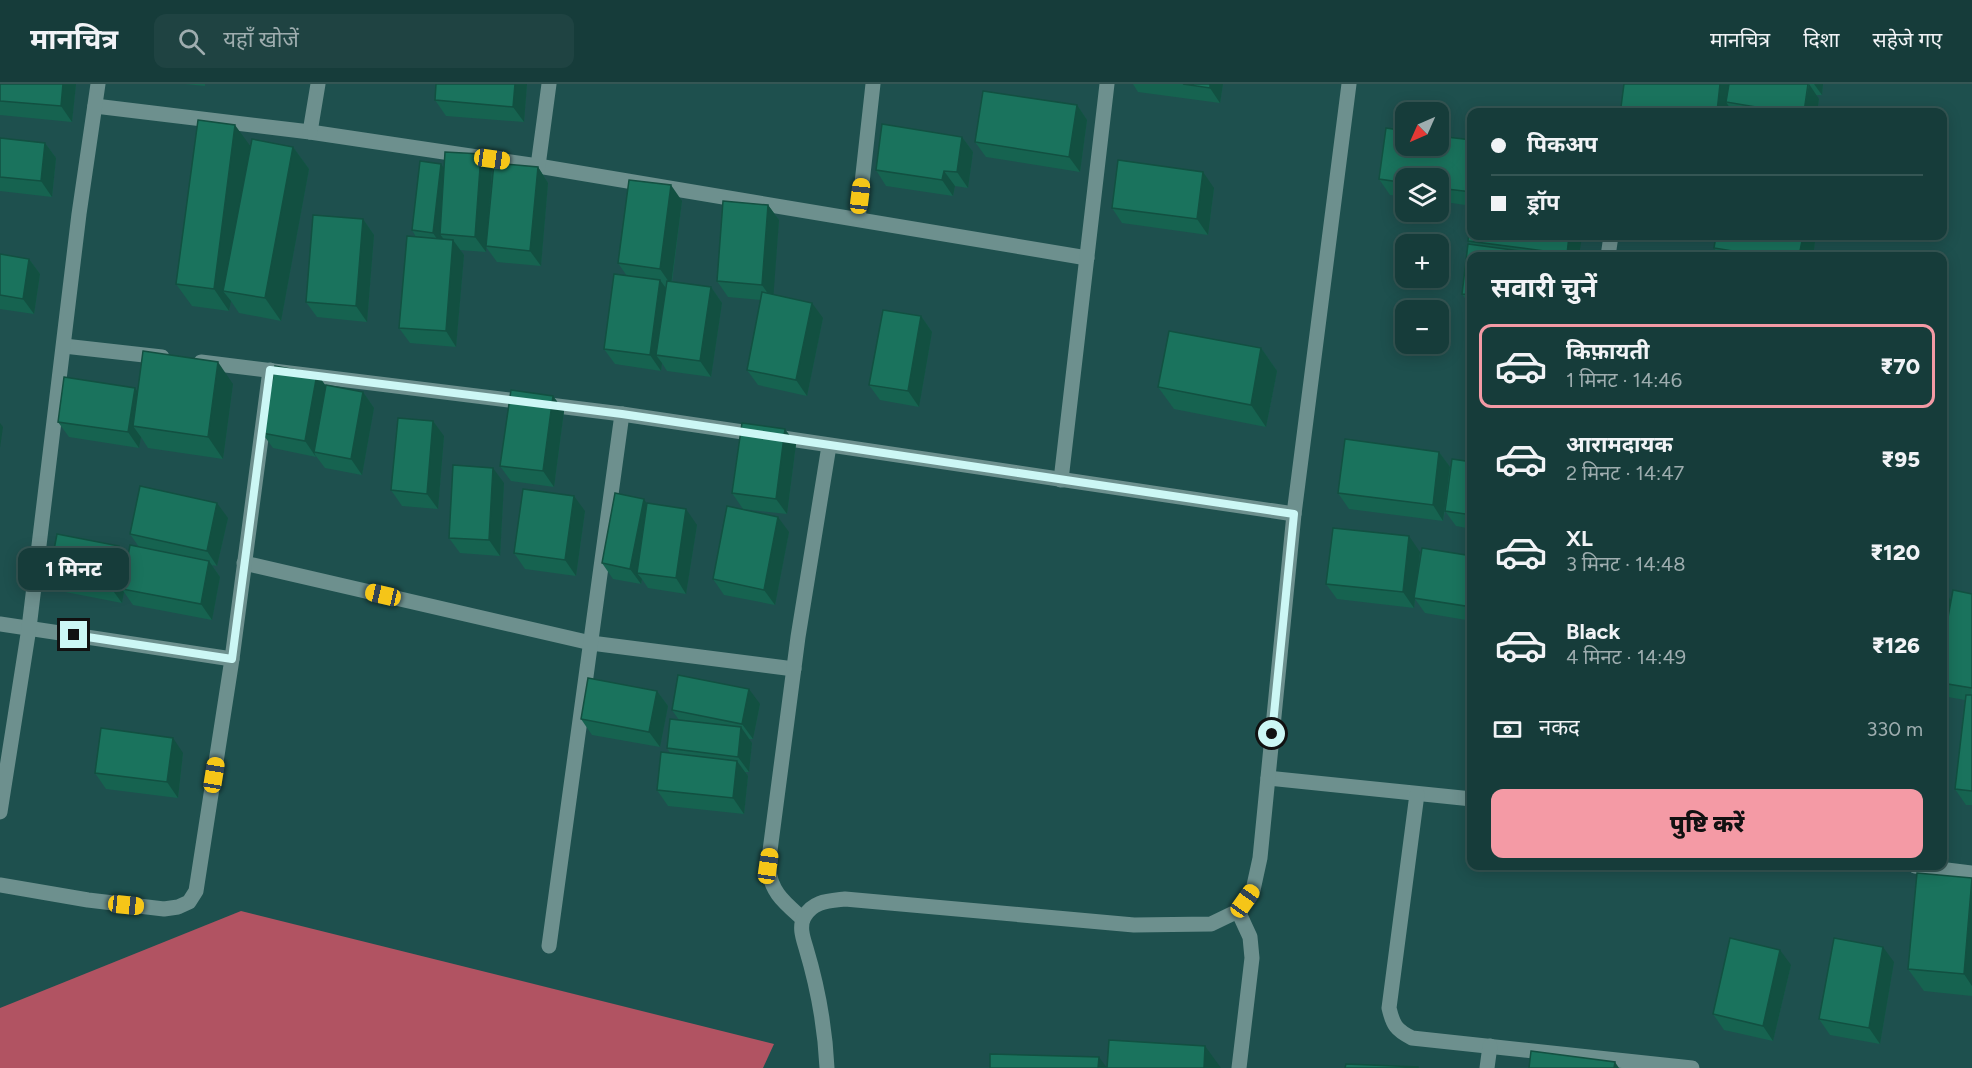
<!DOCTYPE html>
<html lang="hi">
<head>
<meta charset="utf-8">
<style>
	body { margin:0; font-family:Figtree,"Noto Sans Devanagari",sans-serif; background:#1f4342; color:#f1f3f6; height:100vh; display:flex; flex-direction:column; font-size:22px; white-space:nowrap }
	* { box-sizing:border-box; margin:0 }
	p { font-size:20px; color:#9eadaf }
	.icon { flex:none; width:33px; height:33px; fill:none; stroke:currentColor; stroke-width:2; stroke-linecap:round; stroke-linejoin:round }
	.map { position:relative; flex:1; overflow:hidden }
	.panel { position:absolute; left:1467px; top:168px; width:480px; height:618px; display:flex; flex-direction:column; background:#163c3a; border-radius:12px; box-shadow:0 3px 15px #0003,0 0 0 2px #355654 }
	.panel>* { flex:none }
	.banner { position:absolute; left:1467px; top:24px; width:480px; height:132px; border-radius:12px; box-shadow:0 3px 15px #0003,0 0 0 2px #355654; display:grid; align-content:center; height:132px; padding:0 24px; background:#163c3a }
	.needle { width:39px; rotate:225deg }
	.fabs { position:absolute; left:1395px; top:18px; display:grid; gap:12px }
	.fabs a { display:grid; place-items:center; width:54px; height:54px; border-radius:12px; background:#163c3a; box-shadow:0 3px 15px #0003,0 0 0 2px #355654; font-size:30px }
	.end { position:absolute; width:27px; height:27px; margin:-14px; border:8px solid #ccf7f5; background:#111; box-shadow:0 0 0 3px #111 }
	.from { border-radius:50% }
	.bubble { position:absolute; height:42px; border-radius:12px; background:#163c3a; box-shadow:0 3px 15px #0003,0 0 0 2px #355654; font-size:20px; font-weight:800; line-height:42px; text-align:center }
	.car { position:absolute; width:18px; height:36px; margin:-18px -9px; border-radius:8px; box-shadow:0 0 4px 2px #0007; background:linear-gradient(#f5c518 24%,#345 0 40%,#f5c518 0 76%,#345 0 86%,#f5c518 0) }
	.banner b { display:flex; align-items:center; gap:21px; height:57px; font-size:22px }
	.banner b+b { border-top:2px solid #355654 }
	.banner i { width:15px; height:15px; background:#f1f3f6 }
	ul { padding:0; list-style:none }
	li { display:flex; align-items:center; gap:18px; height:84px; margin:0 12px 9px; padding:0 12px; border:3px solid transparent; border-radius:12px }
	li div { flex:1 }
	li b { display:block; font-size:22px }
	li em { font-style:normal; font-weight:800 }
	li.current { border-color:#f49aa5 }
	li>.icon { width:54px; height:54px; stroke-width:1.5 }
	h2 { padding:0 24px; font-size:27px; line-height:72px }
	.pay { display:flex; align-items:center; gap:15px; height:66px; padding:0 24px; font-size:22px }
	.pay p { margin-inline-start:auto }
	.button { display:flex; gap:12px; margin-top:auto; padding:12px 24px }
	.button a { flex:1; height:69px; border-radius:12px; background:#f49aa5; color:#111; font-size:24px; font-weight:800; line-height:69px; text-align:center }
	header { display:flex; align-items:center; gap:36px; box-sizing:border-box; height:84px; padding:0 30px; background:#163c3a; border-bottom:2px solid #355654 }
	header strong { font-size:28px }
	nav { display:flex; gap:33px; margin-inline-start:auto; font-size:21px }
	.search { width:420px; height:54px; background:#1f4342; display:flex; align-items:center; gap:15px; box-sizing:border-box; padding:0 21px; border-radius:12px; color:#9eadaf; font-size:22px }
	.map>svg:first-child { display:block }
</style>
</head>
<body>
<header>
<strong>मानचित्र</strong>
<div class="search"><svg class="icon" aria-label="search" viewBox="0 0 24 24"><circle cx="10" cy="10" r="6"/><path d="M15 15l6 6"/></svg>यहाँ खोजें</div>
<nav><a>मानचित्र</a><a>दिशा</a><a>सहेजे गए</a></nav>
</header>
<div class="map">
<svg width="1972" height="984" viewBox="0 0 1972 984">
	<rect width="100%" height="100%" fill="#1e504e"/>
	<polygon fill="#b15362" points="241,827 774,960 763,984 0,984 0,924"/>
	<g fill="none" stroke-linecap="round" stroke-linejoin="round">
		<g stroke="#6d908e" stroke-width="15">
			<polyline points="95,22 310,48 538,82 1087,174"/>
			<polyline points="310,48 318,0"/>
			<polyline points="538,82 549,0"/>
			<polyline points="858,135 873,0"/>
			<polyline points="1608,172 1611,152"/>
			<polyline points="64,262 162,273"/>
			<polyline points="201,278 622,330 1294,430"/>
			<polyline points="1061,396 1107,0"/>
			<polyline points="244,479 591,559 794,585"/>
			<polyline points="0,540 232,575"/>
			<polyline points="1268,694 1472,715"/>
			<path d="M 1417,710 L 1389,924 C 1393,941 1396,946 1412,954 L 1692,984"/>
			<polyline points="0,728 29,544 79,130 98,0"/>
			<polyline points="1915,782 1972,789"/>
			<polyline points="0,801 88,816 164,825 178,823 189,818 196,807 232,575 270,286"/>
			<polyline points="1238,827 1250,853 1252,874 1239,984"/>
			<path d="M 803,835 C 784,818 771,809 768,782 L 798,553 L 829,362"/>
			<polyline points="549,862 622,330"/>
			<path d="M 827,984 C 825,942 818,904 806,864 C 803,854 799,843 804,833 C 813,817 828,817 845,815 L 1134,841 L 1211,840 L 1238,827 L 1253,806 L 1260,774 L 1294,430 L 1349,0"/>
			<polyline points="1487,984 1490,962"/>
		</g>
	</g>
	<g fill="#166350">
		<polygon points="0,0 76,0 72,38 0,31"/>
		<polygon points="185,0 205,0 205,2"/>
		<polygon points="527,0 524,38 446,32 435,16"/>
		<polygon points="1133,0 1223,0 1220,19 1138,8"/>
		<polygon points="1624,0 1823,0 1822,11 1816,11 1819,15 1817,28 1733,28 1730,24 1729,28 1625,28 1621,23"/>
		<polygon points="1077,21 1087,36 1080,88 986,73 975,58"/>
		<polygon points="962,53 973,68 968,104 955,102 953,112 886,102 876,86"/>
		<polygon points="0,54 45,59 56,74 52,113 0,107"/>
		<polygon points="1472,56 1472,122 1438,117 1438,94 1406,94 1406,113 1390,111 1379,95"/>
		<polygon points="293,63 309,85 281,237 239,229 231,217 229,227 192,222 176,200"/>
		<polygon points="481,70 492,85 488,142 538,83 548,99 541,182 497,178 486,163 486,168 460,166 464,171 456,263 410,259 399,244 416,153 412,146 444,84"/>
		<polygon points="1214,104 1208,151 1122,139 1112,124"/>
		<polygon points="682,117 672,198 711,203 722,219 711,293 667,287 662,279 661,287 615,280 604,265 627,192 618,179"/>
		<polygon points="768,121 779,136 773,211 823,234 807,312 758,301 747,286 761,216 728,213 717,197"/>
		<polygon points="1472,123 1579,172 1472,172 1470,160 1468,157"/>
		<polygon points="363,135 374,151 367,238 317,233 306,218"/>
		<polygon points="1815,158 1813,172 1720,172 1714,164"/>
		<polygon points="0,170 29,175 40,190 34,230 0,225"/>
		<polygon points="1462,210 1472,211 1472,224"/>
		<polygon points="921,232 932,248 919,323 880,316 869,301"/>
		<polygon points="1261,264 1277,287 1266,343 1174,325 1158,303"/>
		<polygon points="317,290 326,302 363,308 374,324 362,391 325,384 316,372 316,373 273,364 262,349"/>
		<polygon points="233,300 223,375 148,364 141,353 139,364 69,353 58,338 137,307"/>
		<polygon points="553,312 564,327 554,403 511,397 500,382"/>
		<polygon points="444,352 438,425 402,422 391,406"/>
		<polygon points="796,360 787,430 743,425 732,409"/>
		<polygon points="1439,368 1450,383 1472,378 1472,445 1456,442 1445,427 1443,437 1349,425 1338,409"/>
		<polygon points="504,399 500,472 460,469 449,454"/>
		<polygon points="647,420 697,441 686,510 648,504 642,495 641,500 613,495 602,479"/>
		<polygon points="585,427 576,492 525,485 514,469"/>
		<polygon points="228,434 217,482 212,481 220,493 212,536 133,521 124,508 122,519 60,507 49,492 128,475 139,463 130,450"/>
		<polygon points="789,448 775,521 724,511 713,495"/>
		<polygon points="1420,468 1417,499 1472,472 1472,537 1425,529 1415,515 1414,524 1337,515 1326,500"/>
		<polygon points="1942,504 1951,516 1972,510 1972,721 1966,721 1955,705 1965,616 1948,613 1942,606"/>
		<polygon points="657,607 668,622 660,663 592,651 581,635"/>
		<polygon points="760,620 753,655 749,655 752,659 749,688 745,688 748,692 744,730 668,722 657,706 670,669 667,664 679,636 672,626"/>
		<polygon points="183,669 178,714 106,705 95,689"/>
		<polygon points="1972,794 1972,912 1924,907 1908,885"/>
		<polygon points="1894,878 1880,960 1830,951 1819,935"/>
		<polygon points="1791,881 1773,957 1724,946 1713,930"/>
	</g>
	<g fill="#125041">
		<polygon points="63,0 76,0 72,38 61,22"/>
		<polygon points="515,0 527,0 524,38 513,23"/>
		<polygon points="1210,0 1223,0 1220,19 1210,4"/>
		<polygon points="1720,0 1732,0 1726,18 1730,24 1729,28 1717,28"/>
		<polygon points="1809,0 1819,15 1817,28 1804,28"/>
		<polygon points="1814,0 1823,0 1822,11"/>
		<polygon points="1077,21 1087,36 1080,88 1069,73"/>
		<polygon points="235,41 251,63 223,207 231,217 229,227 214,205"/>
		<polygon points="962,53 973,68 968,104 957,88"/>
		<polygon points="45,59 56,74 52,113 41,97"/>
		<polygon points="293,63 309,85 281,237 265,214"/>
		<polygon points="481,70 492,85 486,168 475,153"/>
		<polygon points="441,80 452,95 440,150 445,157 444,165 433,149"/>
		<polygon points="538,83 548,99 541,182 530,167"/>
		<polygon points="944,87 955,102 953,112 942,96"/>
		<polygon points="1203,88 1214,104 1208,151 1197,135"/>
		<polygon points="671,101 682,117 671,201 660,185"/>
		<polygon points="768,121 779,136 773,217 762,201"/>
		<polygon points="363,135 374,151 367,238 356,222"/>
		<polygon points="1569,152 1582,152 1579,172 1569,172 1567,170"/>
		<polygon points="1803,152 1810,152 1815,158 1813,172 1799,172"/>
		<polygon points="453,156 464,171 456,263 446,247"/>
		<polygon points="29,175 40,190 34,230 23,215"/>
		<polygon points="660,196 671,211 656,271 662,279 661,287 650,271"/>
		<polygon points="711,203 722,219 711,293 700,277"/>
		<polygon points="812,219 823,234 807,312 796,296"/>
		<polygon points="921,232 932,248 919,323 908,307"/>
		<polygon points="1261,264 1277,287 1266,343 1251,321"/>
		<polygon points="218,278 233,300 223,375 208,353"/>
		<polygon points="317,290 328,305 314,368 316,373 305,357"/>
		<polygon points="135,304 146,319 133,342 141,353 139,364 128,348"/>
		<polygon points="363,308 374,324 362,391 351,375"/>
		<polygon points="553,312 564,327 554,403 543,387"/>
		<polygon points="433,337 444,352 438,425 427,410"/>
		<polygon points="0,339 3,343 0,364"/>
		<polygon points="785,345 796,360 787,430 776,415"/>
		<polygon points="1439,368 1450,383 1443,437 1433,421"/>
		<polygon points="493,384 504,399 500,472 489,456"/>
		<polygon points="574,412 585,427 576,492 565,476"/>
		<polygon points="644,415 654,431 637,489 642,495 641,500 630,485"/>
		<polygon points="217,419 228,434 217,482 207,467"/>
		<polygon points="686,425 697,441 686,510 676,494"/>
		<polygon points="778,433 789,448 775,521 764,506"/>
		<polygon points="1409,452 1420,468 1414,524 1403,508"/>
		<polygon points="119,462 130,477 122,505 124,508 122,519 111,504"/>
		<polygon points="209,477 220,493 212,536 201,520"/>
		<polygon points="1942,504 1953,519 1942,583"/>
		<polygon points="749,605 760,620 753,655 742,640"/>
		<polygon points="657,607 668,622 660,663 649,648"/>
		<polygon points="741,643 752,659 749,688 738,673"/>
		<polygon points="173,654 183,669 178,714 167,698"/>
		<polygon points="737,677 748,692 744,730 733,714"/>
		<polygon points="1972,801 1972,902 1964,890"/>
		<polygon points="1883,863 1894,878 1880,960 1869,944"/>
		<polygon points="1780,866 1791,881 1773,957 1763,942"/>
		<polygon points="1205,962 1221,984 1204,984"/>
		<polygon points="1099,973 1107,984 1098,984"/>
		<polygon points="1615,978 1619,984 1614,984"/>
	</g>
	<g fill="#1a735d" stroke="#125041" stroke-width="1.5">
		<polygon points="0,0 63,0 61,22 0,17"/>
		<polygon points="436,0 515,0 513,23 435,16"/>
		<polygon points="1183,0 1210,0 1210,4"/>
		<polygon points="1624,0 1720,0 1717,28 1662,28 1621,23"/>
		<polygon points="1729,0 1808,0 1804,28 1786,28 1726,18"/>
		<polygon points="983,7 1077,21 1069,73 975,58"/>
		<polygon points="198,36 235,41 214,205 176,200"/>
		<polygon points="882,40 962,53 957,88 944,87 942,96 876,86"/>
		<polygon points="1386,44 1406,47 1406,62 1438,62 1438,52 1472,56 1472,108 1438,104 1438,94 1406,94 1406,99 1379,95"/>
		<polygon points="0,54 45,59 41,97 0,93"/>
		<polygon points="252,55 293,63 265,214 223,207"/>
		<polygon points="445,68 481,70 475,153 440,150"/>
		<polygon points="1118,76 1203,88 1197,135 1112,124"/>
		<polygon points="420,77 441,80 433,149 412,146"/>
		<polygon points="494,79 538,83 530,167 486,162"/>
		<polygon points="629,96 671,101 660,185 618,179"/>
		<polygon points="723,117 768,121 762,201 717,197"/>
		<polygon points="1472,123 1472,152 1569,152 1567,170 1468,157"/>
		<polygon points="313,131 363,135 356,222 306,218"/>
		<polygon points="407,152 453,156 446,247 399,244"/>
		<polygon points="1716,152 1803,152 1799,172 1764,172 1714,164"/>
		<polygon points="1468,160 1558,172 1472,172 1472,211 1462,210"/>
		<polygon points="0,170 29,175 23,215 0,211"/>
		<polygon points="614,190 660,196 650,271 604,265"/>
		<polygon points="667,197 711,203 700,277 656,271"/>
		<polygon points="762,208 812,219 796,296 747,286"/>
		<polygon points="883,226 921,232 908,307 869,301"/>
		<polygon points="1169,247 1261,264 1251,321 1158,303"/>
		<polygon points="143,267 218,278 208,353 133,342"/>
		<polygon points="275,282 317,290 305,357 262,349"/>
		<polygon points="64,293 135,304 128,348 58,338"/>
		<polygon points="326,301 363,308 351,375 314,368"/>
		<polygon points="511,306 553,312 543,387 500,382"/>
		<polygon points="398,334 433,337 427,410 391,406"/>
		<polygon points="742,339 785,345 776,415 732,409"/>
		<polygon points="1345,355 1439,368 1433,421 1338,409"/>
		<polygon points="1452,375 1472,378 1472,431 1445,427"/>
		<polygon points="453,381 493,384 489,456 449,454"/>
		<polygon points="140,402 217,419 207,467 130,450"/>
		<polygon points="523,405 574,412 565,476 514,469"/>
		<polygon points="615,409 644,415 630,485 602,479"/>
		<polygon points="647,419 686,425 676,494 637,489"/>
		<polygon points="727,422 778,433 764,506 713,495"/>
		<polygon points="1333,444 1409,452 1403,508 1326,500"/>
		<polygon points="57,450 119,462 111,504 49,492"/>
		<polygon points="130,461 209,477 201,520 122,505"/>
		<polygon points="1422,464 1472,472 1472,523 1414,514"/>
		<polygon points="1953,506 1972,510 1972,604 1942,599 1942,566"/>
		<polygon points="678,591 749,605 742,640 672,626"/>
		<polygon points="588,594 657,607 649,648 581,635"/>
		<polygon points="1966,611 1972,611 1972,707 1955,705"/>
		<polygon points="670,635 741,643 738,673 667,664"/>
		<polygon points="101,644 173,654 167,698 95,689"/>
		<polygon points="661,668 737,677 733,714 657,706"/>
		<polygon points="1917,789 1972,794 1964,890 1908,885"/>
		<polygon points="1730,854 1780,866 1763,942 1713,930"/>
		<polygon points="1834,854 1883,863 1869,944 1819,935"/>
		<polygon points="1109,956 1205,962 1204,984 1107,984"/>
		<polygon points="1531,967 1615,978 1614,984 1529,984"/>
		<polygon points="990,970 1099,973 1098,984 990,984"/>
		<polygon points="1346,980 1418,983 1418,984 1345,984"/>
	</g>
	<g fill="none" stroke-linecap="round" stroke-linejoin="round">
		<polyline stroke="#ccf7f5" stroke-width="8" points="74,551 232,575 270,286 622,330 1294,430 1272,650"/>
	</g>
</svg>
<div class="fabs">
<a><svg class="needle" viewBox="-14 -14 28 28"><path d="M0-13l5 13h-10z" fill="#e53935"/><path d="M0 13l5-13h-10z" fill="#9eadaf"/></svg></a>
<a><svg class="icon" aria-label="layers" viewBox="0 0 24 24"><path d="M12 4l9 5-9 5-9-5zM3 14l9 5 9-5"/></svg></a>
<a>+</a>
<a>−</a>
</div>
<i class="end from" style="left:1272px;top:650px"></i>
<i class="end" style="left:74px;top:551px"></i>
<div class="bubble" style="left:18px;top:464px;width:111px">1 मिनट</div>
<i class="car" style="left:492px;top:75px;rotate:98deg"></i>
<i class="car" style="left:860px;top:112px;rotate:7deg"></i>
<i class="car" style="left:383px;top:511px;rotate:283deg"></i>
<i class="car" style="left:214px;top:691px;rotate:9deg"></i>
<i class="car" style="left:768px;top:782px;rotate:8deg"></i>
<i class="car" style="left:1245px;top:817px;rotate:35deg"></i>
<i class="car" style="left:126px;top:821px;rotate:96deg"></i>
<div class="banner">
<b><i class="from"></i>पिकअप</b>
<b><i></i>ड्रॉप</b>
</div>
<section class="panel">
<h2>सवारी चुनें</h2>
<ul>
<li class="current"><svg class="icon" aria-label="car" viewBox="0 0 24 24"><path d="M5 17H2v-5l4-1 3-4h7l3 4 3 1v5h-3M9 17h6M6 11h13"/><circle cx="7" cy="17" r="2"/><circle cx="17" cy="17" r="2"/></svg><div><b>किफ़ायती</b><p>1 मिनट · 14:46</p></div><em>₹70</em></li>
<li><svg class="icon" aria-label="car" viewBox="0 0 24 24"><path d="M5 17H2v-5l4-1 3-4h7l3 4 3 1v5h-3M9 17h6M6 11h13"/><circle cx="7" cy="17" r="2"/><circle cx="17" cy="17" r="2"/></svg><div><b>आरामदायक</b><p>2 मिनट · 14:47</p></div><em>₹95</em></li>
<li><svg class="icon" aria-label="car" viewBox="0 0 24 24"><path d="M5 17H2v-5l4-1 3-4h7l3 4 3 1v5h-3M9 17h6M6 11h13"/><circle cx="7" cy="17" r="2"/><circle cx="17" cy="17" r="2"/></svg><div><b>XL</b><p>3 मिनट · 14:48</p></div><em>₹120</em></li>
<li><svg class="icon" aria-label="car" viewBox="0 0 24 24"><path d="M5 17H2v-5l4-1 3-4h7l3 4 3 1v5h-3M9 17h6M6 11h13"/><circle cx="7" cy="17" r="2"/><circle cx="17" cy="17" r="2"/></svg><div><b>Black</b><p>4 मिनट · 14:49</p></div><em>₹126</em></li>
</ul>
<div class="pay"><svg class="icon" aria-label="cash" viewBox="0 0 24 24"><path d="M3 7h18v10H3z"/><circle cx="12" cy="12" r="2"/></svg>नकद<p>330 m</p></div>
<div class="button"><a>पुष्टि करें</a></div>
</section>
</div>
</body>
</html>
